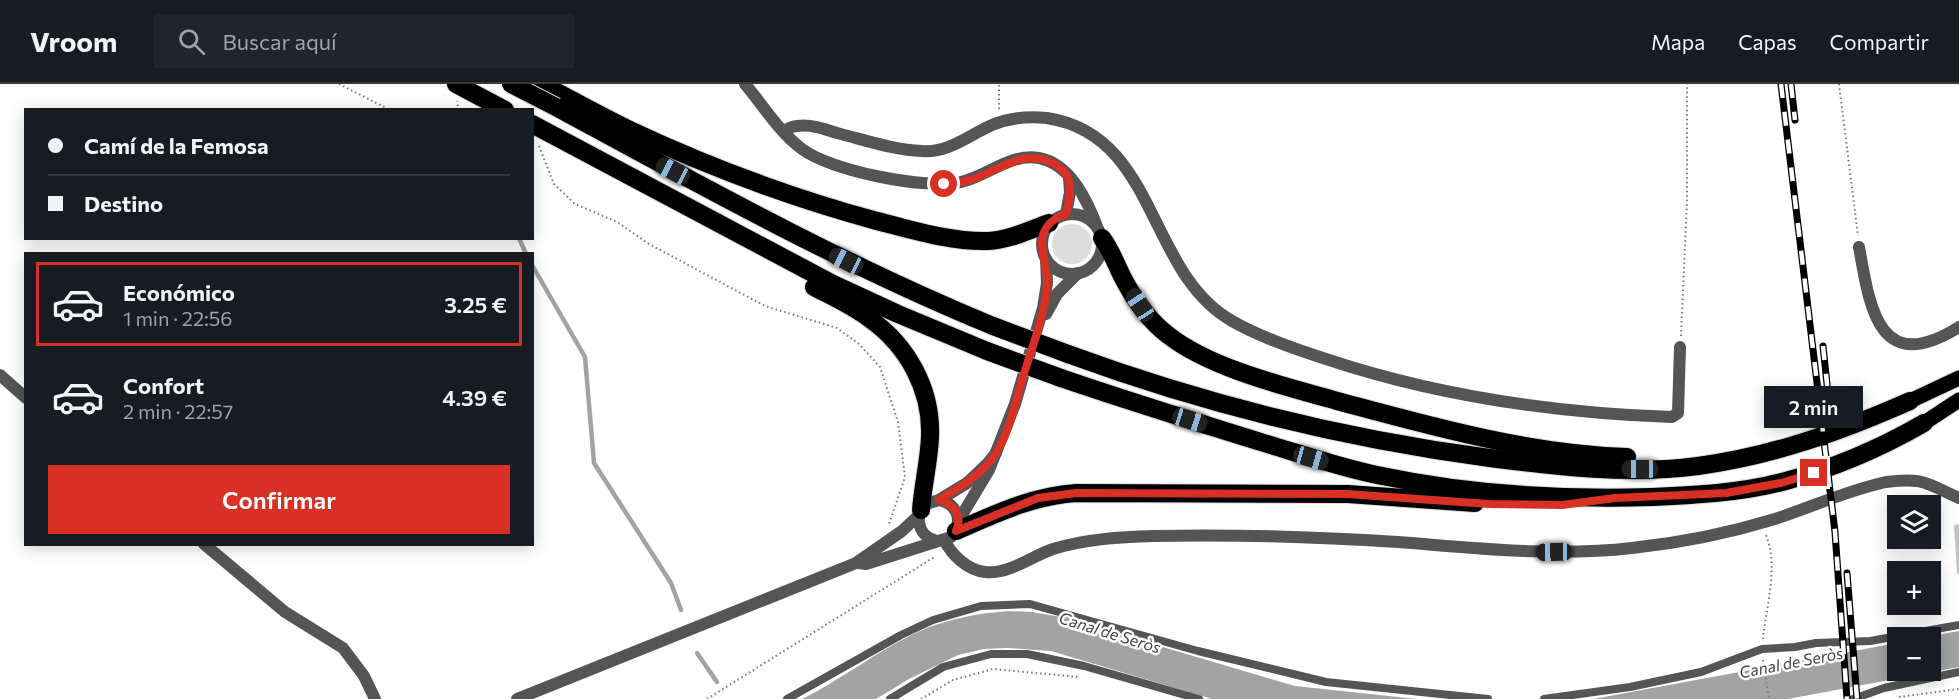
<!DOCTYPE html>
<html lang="es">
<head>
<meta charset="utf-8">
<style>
	body { margin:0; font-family:Commissioner,sans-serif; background:#20242c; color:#f1f3f6; height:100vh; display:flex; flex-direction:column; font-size:22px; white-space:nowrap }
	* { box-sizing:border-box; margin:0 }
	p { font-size:20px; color:#9ea1a6 }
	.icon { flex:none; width:33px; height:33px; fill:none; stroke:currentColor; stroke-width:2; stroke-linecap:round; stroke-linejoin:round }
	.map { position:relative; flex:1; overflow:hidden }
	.panel { position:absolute; left:24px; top:168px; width:510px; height:294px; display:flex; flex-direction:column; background:#171b24; border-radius:0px; box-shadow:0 3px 15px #0003 }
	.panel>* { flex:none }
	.banner { position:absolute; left:24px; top:24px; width:510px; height:132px; border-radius:0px; box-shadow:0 3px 15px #0003; display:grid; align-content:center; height:132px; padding:0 24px; background:#171b24 }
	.controls { position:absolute; left:1887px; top:411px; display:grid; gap:12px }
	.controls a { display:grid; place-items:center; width:54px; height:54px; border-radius:0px; background:#171b24; box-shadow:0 3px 15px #0003; font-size:30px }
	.end { position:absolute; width:27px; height:27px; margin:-14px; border:8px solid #d93025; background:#fff; box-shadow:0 0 0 3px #fff }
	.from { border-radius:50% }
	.bubble { position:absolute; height:42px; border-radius:0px; background:#171b24; box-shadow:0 3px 15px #0003; font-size:20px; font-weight:600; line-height:42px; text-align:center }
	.car { position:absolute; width:18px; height:36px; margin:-18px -9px; border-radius:8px; box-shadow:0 0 4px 2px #0007; background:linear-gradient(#222 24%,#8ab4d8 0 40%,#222 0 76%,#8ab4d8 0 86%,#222 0) }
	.banner b { display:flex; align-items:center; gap:21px; height:57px; font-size:22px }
	.banner b+b { border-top:2px solid #363941 }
	.banner i { width:15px; height:15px; background:#f1f3f6 }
	ul { padding:10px 0 0; list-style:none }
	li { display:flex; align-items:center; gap:18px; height:84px; margin:0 12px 9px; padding:0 12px; border:3px solid transparent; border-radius:0px }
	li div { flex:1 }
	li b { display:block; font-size:22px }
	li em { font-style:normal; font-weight:600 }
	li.on { border-color:#d93025 }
	li>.icon { width:54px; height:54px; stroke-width:1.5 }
	.cta { display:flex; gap:12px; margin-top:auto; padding:12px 24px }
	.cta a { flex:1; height:69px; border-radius:0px; background:#d93025; color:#fff; font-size:24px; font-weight:600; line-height:69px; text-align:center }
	header { display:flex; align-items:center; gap:36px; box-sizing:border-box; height:84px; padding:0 30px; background:#171b24; border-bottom:2px solid #363941 }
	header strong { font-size:28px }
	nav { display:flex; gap:33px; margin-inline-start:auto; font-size:21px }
	.search { width:420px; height:54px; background:#20242c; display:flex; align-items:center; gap:15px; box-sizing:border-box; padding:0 21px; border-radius:0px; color:#9ea1a6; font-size:22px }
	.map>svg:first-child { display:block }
</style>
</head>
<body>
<header>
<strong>Vroom</strong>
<div class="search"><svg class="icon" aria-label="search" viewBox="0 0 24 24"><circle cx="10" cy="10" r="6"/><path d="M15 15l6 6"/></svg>Buscar aquí</div>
<nav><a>Mapa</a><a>Capas</a><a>Compartir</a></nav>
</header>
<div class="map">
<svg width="1959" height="615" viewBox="0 0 1959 615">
	<rect width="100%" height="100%" fill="#fff"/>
	<circle fill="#dcdcdc" cx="1072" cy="160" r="20"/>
	<g fill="#a3a3a3">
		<path d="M 1009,527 L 1032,528 L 1061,533 L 1295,602 L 1417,615 L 1212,615 L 1051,567 L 1007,564 L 984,565 L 958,571 L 909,595 L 876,615 L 802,615 C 845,594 883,562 927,544 C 953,534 981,529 1009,527 Z"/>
		<polygon points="1959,547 1959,583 1788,615 1593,615 1897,559 1898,586 1930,586 1930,554 1926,553"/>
	</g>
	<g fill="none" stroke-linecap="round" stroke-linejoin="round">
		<g stroke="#a3a3a3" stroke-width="4.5">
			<polyline points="519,154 526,170"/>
			<polyline points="532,181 585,273 594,379 671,499 681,526"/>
			<polyline points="697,569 717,598"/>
		</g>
	</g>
	<polygon fill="#c4c4c4" points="1959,440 1959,490 1957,490 1954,441"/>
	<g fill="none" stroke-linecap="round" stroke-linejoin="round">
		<defs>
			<g id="primary">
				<polyline points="1910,317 1959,294"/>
				<polyline points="1924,339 1959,316"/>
			</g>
			<g id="motorway">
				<polyline points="456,0 505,26"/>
				<path d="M 541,0 C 571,15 599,31 630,46 C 709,83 792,114 877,137 C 913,146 950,158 988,157 C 1010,156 1029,146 1049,139"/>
				<path d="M 556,23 C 700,101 842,180 993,242"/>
				<polyline points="532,40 833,200 898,230 987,267"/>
				<path d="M 1102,154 C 1111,166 1116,180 1123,194 C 1134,215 1148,236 1168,251 C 1211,285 1288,303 1341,318 C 1434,343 1530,370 1627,373"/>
				<path d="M 814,203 C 833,213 853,222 870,235 C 908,262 932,306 930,353 C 929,377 923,401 921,426"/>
				<path d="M 1068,270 C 1204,320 1346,355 1490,374 C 1558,383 1630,391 1698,382 C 1773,372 1842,347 1910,317"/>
				<path d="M 1061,294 C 1128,317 1196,338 1264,359 C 1301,370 1338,383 1377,391 C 1467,410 1560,416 1652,413 C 1696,411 1739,409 1782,398 C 1832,385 1879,365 1924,339"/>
				<path d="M 956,447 C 995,430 1032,412 1076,409 L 1348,410 L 1475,419"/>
			</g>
		</defs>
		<use href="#primary" stroke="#dbdbdb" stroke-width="17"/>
		<use href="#motorway" stroke="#dbdbdb" stroke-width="20"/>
		<g stroke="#777" stroke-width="2" stroke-dasharray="1.5 3" stroke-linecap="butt">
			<polyline points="339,0 390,26"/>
			<polyline points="1839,0 1858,152"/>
			<polyline points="999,25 999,0"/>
			<polyline points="456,26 458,23 457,17"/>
			<polyline points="539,62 554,100 575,120 617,138 649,160 765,222 837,244 859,260 880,283 898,338 905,393 889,440"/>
			<polyline points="1681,252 1687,117 1687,0"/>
			<path d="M 1763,555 C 1766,522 1779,483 1766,451"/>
			<polyline points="1763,576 1769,615"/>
			<polyline points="1899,613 1959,605"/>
			<polyline points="707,615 936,472"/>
			<polyline points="921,615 953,596 993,585 1078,593"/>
		</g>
		<g stroke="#555" stroke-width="8">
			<polyline points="787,615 901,551 933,536 981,522 1030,520 1198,567 1326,598 1488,615"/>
			<polyline points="890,615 943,583 991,570 1027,570 1084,582 1199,615"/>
			<polyline points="1544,615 1630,603 1701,588 1762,565 1795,563 1816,559 1870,557 1959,541"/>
			<polyline points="1853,615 1884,604 1959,588"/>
		</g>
		<g stroke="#555" stroke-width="12">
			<path d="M 745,0 C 763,21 779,48 802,65 C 831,87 927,106 961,98 C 988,92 1010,69 1039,74 C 1071,80 1088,118 1098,145"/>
			<path d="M 783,47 C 788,45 792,42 797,42 C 811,40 825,45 837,49 C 865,56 894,66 922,67 C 949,69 969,51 992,41 C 1009,34 1029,32 1047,34 C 1158,51 1146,188 1232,237 C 1262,254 1294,265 1326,275 C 1437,312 1555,329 1672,333 L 1678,329 L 1680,263"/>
			<polyline points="1066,130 1070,108 1069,94"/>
			<path d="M 1859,163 C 1870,225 1879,293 1959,243"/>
			<polyline points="0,291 26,314"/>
			<path d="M 944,456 C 952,471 967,486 985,488 C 1008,491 1032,472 1053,465 C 1086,455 1120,453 1154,452 C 1236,450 1317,453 1398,458 C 1476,464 1554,473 1632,464 C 1680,459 1729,449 1775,435 C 1812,423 1848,406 1886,398 C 1924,393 1927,400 1959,414"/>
			<polyline points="204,460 285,528 343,564 364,592 375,615"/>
		</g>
		<g stroke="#555" stroke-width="12">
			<circle cx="1072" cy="160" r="30"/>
			<polyline points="1046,230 1057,210 1078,189"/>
			<path d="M 919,431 C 918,445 923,453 937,457"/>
			<polyline points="959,436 989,386 1015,320 1043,224 1047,199 1046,175"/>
			<path d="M 859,479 L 866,480 L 951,453 C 964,438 958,420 939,416"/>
			<polyline points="517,615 856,479 902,447 919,431 926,420 939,416 967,399 988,379 996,369"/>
		</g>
		<use href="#primary" stroke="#000" stroke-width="15"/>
		<use href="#motorway" stroke="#000" stroke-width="18"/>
		<defs>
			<g id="rail">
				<polyline points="1781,0 1835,448 1847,615"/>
				<polyline points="1791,0 1795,36"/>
				<polyline points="1823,262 1829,319"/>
				<polyline points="1847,489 1857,615"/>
			</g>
		</defs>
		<use href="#rail" stroke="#000" stroke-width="7"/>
		<use href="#rail" stroke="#fff" stroke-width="4.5" stroke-dasharray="14" stroke-linecap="butt"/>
		<defs>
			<g id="motorway-bridge">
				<polyline points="511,0 556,23"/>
				<polyline points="993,242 1068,270"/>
				<polyline points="987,267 1061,294"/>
			</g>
		</defs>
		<use href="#motorway-bridge" stroke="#dbdbdb" stroke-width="20" stroke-linecap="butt"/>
		<use href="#motorway-bridge" stroke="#000" stroke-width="18"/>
	</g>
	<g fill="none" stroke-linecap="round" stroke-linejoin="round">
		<path stroke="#d93025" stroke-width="8" d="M 944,100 C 955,100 965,98 976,94 C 1004,83 1030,62 1059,83 C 1075,95 1070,113 1066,130 C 1055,134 1047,139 1043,151 C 1039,166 1048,184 1047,200 C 1045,232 1032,263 1023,293 C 1015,319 1010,348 995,371 C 981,391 959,404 939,416 C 954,420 963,432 956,447 L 1038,414 L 1076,409 L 1347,410 L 1489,420 L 1562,421 L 1615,414 L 1726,409 L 1781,399 L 1814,389"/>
	</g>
	<g text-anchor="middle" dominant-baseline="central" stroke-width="5" stroke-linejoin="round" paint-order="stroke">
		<g font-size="16" font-style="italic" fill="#444" stroke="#fff">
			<text transform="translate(1110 548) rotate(17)">Canal de Seròs</text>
			<text transform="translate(1791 578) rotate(-11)">Canal de Seròs</text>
		</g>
	</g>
</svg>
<div class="controls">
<a><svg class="icon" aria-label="layers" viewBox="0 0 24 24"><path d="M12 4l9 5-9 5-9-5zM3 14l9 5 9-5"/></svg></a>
<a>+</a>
<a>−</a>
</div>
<i class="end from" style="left:944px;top:100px"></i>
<i class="end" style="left:1814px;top:389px"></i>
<div class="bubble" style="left:1764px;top:302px;width:99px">2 min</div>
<i class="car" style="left:673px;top:87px;rotate:298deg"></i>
<i class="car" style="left:846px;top:177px;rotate:297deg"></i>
<i class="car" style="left:1140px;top:221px;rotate:327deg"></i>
<i class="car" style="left:1190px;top:336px;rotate:107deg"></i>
<i class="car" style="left:1311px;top:374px;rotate:106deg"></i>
<i class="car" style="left:1640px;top:385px;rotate:270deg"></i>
<i class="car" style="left:1554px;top:468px;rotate:269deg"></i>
<div class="banner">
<b><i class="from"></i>Camí de la Femosa</b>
<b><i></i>Destino</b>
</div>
<section class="panel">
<ul>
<li class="on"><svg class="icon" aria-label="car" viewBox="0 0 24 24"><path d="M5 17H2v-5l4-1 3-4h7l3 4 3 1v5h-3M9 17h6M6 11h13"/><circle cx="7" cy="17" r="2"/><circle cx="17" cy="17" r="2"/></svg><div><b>Económico</b><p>1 min · 22:56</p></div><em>3.25 €</em></li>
<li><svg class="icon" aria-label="car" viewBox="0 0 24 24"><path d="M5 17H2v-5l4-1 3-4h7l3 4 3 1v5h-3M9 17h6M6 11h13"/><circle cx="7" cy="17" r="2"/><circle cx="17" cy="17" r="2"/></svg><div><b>Confort</b><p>2 min · 22:57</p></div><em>4.39 €</em></li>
</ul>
<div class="cta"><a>Confirmar</a></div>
</section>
</div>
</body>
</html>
